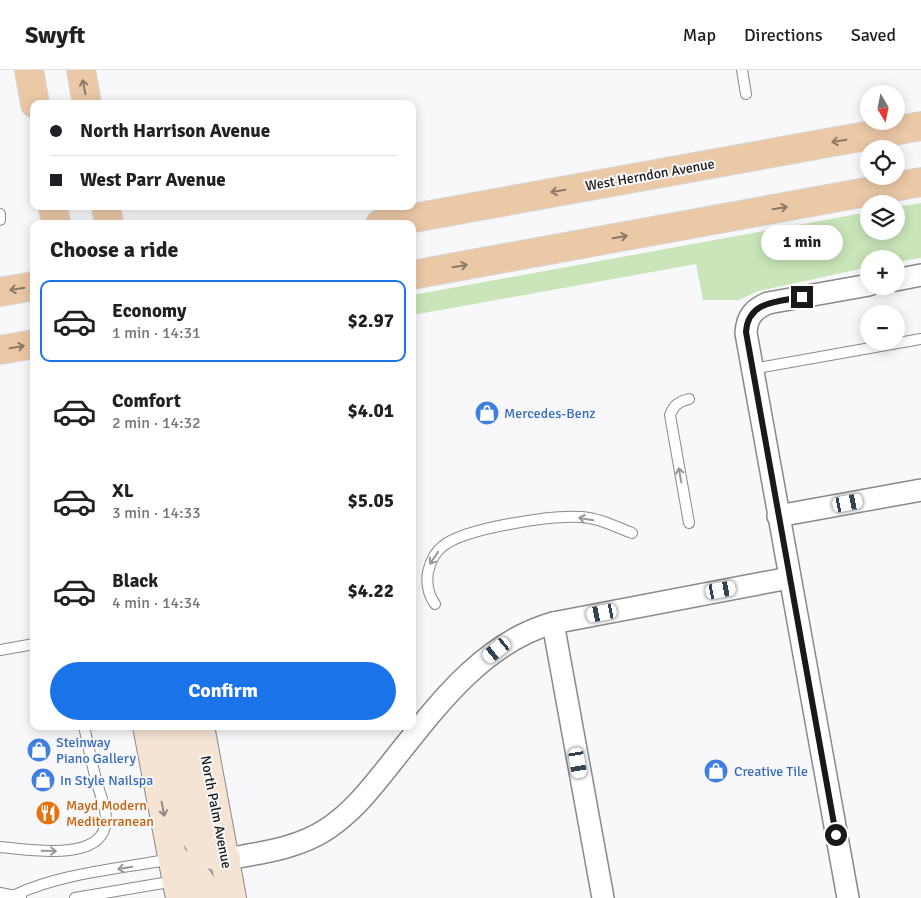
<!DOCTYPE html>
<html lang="en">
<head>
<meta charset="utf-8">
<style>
	body { margin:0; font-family:Signika,sans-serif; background:#f6f6f6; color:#202124; height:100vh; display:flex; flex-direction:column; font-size:19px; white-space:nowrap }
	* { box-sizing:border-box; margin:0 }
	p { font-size:16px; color:#757577 }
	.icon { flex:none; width:28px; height:28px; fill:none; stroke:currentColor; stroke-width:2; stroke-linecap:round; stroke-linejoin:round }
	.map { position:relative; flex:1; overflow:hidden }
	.side { position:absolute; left:30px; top:150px; width:386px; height:510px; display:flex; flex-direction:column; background:#fff; border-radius:10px; box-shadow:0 2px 12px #0003 }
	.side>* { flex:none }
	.banner { position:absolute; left:30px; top:30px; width:386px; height:110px; border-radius:10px; box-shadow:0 2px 12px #0003; display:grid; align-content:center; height:110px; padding:0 20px; background:#fff }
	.needle { width:32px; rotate:170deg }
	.fabs { position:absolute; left:860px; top:15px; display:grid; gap:10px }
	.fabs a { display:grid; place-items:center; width:45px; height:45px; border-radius:50%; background:#fff; box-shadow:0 2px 12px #0003; font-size:25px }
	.end { position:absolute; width:22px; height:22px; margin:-11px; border:6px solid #191919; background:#fff; box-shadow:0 0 0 2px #fff }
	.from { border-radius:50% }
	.bubble { position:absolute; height:35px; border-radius:18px; background:#fff; box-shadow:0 2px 12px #0003; font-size:16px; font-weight:700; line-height:35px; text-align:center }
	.car { position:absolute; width:15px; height:30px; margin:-15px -8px; border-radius:6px; box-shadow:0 0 4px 1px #0007; background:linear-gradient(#fff 24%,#345 0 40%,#fff 0 76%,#345 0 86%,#fff 0) }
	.banner b { display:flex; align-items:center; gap:18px; height:48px; font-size:19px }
	.banner b+b { border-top:1px solid #e0e0e0 }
	.banner i { width:12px; height:12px; background:#202124 }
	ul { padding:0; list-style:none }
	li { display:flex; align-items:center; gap:15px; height:82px; margin:0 10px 8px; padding:0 10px; border:2px solid transparent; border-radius:10px }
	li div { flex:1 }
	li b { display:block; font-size:19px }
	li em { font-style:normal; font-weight:700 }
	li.on { border-color:#1a73e8 }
	li>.icon { width:45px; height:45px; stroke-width:1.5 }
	h2 { padding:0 20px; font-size:22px; line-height:60px }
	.button { display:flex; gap:10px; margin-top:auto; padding:10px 20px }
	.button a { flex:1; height:58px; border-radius:30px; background:#1a73e8; color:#fff; font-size:20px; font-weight:700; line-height:58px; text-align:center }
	header { display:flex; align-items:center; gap:30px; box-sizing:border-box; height:70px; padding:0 25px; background:#fff; border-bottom:1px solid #e0e0e0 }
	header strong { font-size:24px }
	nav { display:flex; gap:28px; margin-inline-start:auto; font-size:18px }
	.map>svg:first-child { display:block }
</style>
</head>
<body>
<header>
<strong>Swyft</strong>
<nav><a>Map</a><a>Directions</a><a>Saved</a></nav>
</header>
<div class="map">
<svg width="921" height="828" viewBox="0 0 921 828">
	<rect width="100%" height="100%" fill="#f8f8fa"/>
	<polygon fill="#c9e5b9" points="921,133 921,188 896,192 896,189 869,189 869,197 758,221 739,230 703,230 696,194 413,245 413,225 869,142 869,161 896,161 896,137"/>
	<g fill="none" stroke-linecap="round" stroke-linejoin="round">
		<defs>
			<g id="service">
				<polyline points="742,0 746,24"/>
				<polyline points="0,144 0,150"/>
				<polyline points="752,299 921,269"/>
				<path d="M 689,453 L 670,345 C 674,335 678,332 689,329"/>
				<path d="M 435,534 C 428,524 426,514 428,502 C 430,493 435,482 443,476 C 465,458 552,445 581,447 C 599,448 616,457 632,463"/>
				<polyline points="0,580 34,574"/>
				<path d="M 0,777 C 26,779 96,792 105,757 C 109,742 99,723 96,709 C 91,691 88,674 84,656"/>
				<polyline points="0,823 21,827"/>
				<path d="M 15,825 C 61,803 120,799 171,789"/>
				<polyline points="75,828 175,811"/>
			</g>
			<g id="minor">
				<polyline points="896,210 921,205"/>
				<polyline points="778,446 921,420"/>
				<polyline points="553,553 603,828"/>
				<path d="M 226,789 C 259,783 297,779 327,759 C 354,741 372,717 392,692 C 436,637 482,573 553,553 L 789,508"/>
				<path d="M 848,828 L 746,263 C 747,246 754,239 768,233 L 869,215"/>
			</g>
			<g id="secondary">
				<polyline points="147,656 180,828"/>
				<path d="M 172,656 L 192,759 C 199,776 206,786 226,789"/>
				<polyline points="200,656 232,828"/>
				<path d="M 173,789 C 189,797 203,809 207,828"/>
			</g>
			<g id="primary">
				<polyline points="29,0 35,34"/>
				<polyline points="81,0 87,34"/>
				<polyline points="53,136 56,154"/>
				<polyline points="106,136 109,154"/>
				<polyline points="380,154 921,56"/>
				<polyline points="412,205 921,112"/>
				<polyline points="0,222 34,216"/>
				<polyline points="0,280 34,274"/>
			</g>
		</defs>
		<use href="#service" stroke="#89898b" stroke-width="12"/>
		<use href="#minor" stroke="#89898b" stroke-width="24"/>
		<use href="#secondary" stroke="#89898b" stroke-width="30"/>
		<use href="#primary" stroke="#d6d6d6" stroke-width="30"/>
		<use href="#service" stroke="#fff" stroke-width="10"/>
		<use href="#minor" stroke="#fff" stroke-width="21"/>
		<use href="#secondary" stroke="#f5e4d3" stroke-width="28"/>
		<use href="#primary" stroke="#ebc8a6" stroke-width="28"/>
	</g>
	<defs><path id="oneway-shaft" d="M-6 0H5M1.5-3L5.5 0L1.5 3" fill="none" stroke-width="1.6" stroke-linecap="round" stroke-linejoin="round" transform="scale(1.25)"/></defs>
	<g stroke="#8c7967">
		<use href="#oneway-shaft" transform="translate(84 17) rotate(-101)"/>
		<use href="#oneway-shaft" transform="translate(839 71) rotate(170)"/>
		<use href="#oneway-shaft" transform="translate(558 121) rotate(170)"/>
		<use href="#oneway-shaft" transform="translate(780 138) rotate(-10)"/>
		<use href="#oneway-shaft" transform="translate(620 167) rotate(-10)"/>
		<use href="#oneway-shaft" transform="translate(460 196) rotate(-10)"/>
		<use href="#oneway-shaft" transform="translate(17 219) rotate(170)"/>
		<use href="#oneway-shaft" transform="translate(17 277) rotate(-10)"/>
	</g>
	<g stroke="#989898">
		<use href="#oneway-shaft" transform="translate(680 405) rotate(-100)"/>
		<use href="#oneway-shaft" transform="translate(586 449) rotate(-171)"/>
		<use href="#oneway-shaft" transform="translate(434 488) rotate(124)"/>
		<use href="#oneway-shaft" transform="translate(49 781) rotate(1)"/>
		<use href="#oneway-shaft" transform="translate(125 798) rotate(170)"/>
	</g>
	<use stroke="#92897f" href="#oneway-shaft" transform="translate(163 739) rotate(79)"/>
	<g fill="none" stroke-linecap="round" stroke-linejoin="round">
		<path stroke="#191919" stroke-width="6" d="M 802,227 C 777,232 748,231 746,262 L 836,765"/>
	</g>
	<defs>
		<symbol id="shop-disc" viewBox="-11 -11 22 22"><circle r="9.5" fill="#3f7fe0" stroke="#f8f8fa"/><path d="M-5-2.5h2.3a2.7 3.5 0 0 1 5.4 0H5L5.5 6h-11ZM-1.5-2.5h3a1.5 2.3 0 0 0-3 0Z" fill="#fff"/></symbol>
		<symbol id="restaurant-disc" viewBox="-11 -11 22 22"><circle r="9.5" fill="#e8710a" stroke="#f8f8fa"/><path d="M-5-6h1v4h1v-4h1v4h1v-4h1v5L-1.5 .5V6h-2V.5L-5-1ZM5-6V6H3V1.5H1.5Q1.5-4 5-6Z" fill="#fff"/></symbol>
	</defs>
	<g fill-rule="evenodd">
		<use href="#shop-disc" x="473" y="329" width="28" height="28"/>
		<use href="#shop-disc" x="25" y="666" width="28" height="28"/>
		<use href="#shop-disc" x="702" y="687" width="28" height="28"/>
		<use href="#shop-disc" x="29" y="696" width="28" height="28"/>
		<use href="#restaurant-disc" x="34" y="729" width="28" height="28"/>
	</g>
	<g text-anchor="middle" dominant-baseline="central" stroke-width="4" stroke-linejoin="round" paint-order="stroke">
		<g font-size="14" fill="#191919" stroke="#f8f8fa">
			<text transform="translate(650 105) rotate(-10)">West Herndon Avenue</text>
			<text transform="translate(216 742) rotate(79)">North Palm Avenue</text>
		</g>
		<g font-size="14" fill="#366cbe" stroke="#f8f8fa" text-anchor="start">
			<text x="504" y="343">Mercedes-Benz</text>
			<text x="56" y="672">Steinway<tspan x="56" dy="16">Piano Gallery</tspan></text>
			<text x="734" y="701">Creative Tile</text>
			<text x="60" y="710">In Style Nailspa</text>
		</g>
		<g font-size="14" fill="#c56008" stroke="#f8f8fa" text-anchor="start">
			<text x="66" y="735">Mayd Modern<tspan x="66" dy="16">Mediterranean</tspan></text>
		</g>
	</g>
</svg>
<div class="fabs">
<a><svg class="needle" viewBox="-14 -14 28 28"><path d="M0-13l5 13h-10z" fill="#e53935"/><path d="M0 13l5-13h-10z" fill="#757577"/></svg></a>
<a><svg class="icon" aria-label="locate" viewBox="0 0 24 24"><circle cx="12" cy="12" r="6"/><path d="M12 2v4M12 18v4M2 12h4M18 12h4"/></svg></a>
<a><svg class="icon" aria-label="layers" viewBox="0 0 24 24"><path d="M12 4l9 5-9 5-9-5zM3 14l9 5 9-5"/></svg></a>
<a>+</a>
<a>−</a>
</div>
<i class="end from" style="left:836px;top:765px"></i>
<i class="end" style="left:802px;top:227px"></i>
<div class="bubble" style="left:761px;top:155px;width:82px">1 min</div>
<i class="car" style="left:848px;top:433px;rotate:79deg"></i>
<i class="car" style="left:721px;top:520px;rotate:80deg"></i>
<i class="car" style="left:602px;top:543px;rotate:259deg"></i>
<i class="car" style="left:497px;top:580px;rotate:231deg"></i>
<i class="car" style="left:578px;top:693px;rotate:170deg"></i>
<div class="banner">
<b><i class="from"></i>North Harrison Avenue</b>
<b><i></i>West Parr Avenue</b>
</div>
<section class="side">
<h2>Choose a ride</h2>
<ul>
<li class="on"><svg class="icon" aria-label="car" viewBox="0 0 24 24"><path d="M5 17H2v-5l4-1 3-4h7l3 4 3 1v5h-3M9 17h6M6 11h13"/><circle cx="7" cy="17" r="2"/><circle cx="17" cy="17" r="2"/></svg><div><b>Economy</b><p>1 min · 14:31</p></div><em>$2.97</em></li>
<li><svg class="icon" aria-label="car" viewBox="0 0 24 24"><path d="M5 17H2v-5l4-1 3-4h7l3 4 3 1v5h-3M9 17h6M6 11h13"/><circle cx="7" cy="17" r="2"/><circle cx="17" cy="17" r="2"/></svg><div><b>Comfort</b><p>2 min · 14:32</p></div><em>$4.01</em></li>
<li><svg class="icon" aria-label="car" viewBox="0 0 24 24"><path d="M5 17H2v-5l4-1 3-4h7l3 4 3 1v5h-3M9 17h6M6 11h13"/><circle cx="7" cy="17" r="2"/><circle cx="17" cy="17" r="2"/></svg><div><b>XL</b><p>3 min · 14:33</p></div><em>$5.05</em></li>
<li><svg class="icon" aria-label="car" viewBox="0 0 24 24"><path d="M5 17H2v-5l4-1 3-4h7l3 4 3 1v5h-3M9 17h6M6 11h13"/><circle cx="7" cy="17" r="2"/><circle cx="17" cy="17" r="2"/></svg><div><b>Black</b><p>4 min · 14:34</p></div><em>$4.22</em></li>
</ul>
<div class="button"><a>Confirm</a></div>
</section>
</div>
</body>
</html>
